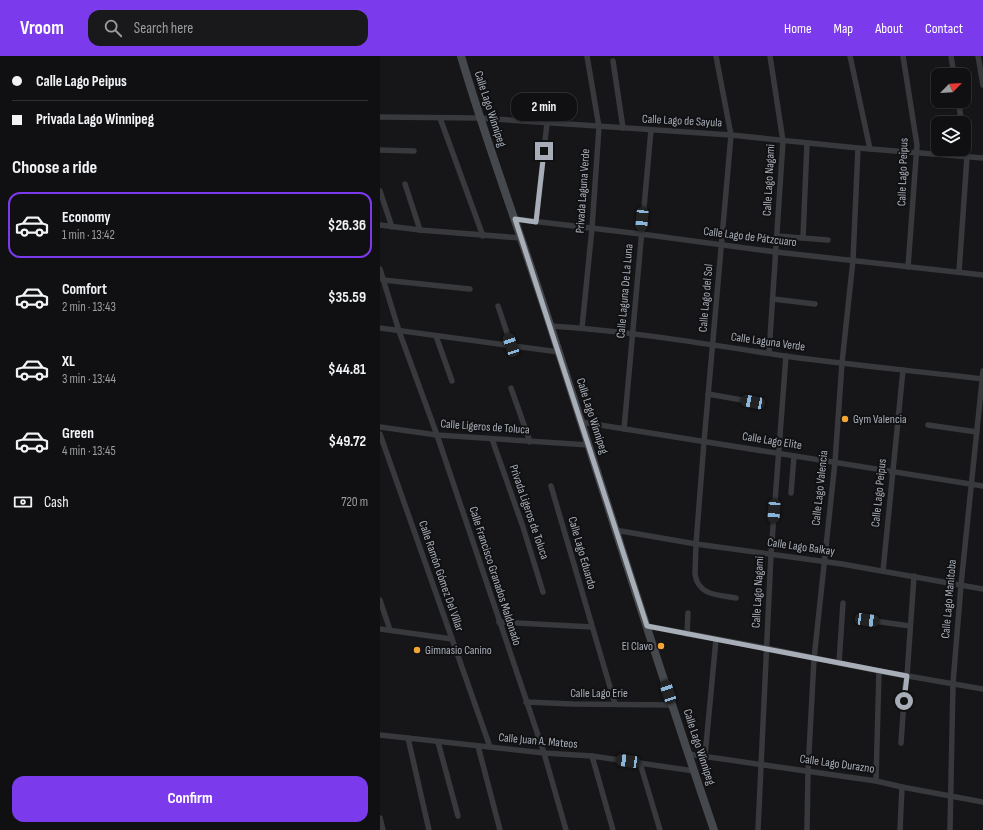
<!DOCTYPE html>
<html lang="en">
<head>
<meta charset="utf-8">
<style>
	body { margin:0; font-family:"Sofia Sans Condensed",sans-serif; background:#19191b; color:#f1f3f6; height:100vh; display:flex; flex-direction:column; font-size:15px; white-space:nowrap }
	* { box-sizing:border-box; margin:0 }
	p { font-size:13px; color:#9c9d9f }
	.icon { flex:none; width:22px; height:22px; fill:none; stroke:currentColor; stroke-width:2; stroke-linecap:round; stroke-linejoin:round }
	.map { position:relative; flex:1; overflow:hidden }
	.details { display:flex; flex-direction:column; background:#101012; width:380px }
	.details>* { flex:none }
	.guide { display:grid; align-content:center; height:88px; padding:0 12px; background:#101012 }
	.needle { width:26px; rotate:65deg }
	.controls { position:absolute; left:551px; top:12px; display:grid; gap:8px }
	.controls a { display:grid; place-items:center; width:40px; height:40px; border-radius:8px; background:#101012; box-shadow:0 1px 3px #0004,0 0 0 1px #303032; font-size:20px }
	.end { position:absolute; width:18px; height:18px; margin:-9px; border:5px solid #a8aeb8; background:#111; box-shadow:0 0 0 2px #111 }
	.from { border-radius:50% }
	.bubble { position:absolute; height:28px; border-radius:12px; background:#101012; box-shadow:0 1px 3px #0004,0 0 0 1px #303032; font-size:13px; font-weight:700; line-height:28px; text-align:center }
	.car { position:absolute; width:12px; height:24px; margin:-12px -6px; border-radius:5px; box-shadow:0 0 3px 1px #0007; background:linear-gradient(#222 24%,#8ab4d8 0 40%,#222 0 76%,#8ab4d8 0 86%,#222 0) }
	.guide b { display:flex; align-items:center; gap:14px; height:38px; font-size:15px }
	.guide b+b { border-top:1px solid #303032 }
	.guide i { width:10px; height:10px; background:#f1f3f6 }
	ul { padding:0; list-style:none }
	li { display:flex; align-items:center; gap:12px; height:66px; margin:0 8px 6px; padding:0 4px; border:2px solid transparent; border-radius:12px }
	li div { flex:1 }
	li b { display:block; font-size:15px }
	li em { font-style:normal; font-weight:700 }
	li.active { border-color:#7c3aed }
	li>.icon { width:36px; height:36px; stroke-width:1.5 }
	h2 { padding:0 12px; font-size:18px; line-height:48px }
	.pay { display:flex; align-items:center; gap:10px; height:44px; padding:0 12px; font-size:15px }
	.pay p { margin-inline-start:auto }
	.cta { display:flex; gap:8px; margin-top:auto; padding:8px 12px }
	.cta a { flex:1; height:46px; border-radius:12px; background:#7c3aed; color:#fff; font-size:16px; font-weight:700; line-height:46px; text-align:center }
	header { display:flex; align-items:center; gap:24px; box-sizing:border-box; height:56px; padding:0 20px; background:#7c3aed; color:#fff }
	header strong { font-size:19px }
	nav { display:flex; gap:22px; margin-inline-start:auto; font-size:14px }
	.search { width:280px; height:36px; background:#19191b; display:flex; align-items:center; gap:10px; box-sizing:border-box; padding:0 14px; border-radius:12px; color:#9c9d9f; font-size:15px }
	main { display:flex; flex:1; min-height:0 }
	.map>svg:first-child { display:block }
</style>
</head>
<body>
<header>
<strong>Vroom</strong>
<div class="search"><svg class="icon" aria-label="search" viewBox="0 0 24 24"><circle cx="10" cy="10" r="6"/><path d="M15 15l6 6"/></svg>Search here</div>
<nav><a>Home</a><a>Map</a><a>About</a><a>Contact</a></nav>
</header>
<main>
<section class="details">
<div class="guide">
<b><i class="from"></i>Calle Lago Peipus</b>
<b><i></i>Privada Lago Winnipeg</b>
</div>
<h2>Choose a ride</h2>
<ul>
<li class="active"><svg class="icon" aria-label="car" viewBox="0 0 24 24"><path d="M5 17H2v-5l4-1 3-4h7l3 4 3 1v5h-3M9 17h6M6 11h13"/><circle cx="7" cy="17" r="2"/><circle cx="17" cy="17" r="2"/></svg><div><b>Economy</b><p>1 min · 13:42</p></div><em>$26.36</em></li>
<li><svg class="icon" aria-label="car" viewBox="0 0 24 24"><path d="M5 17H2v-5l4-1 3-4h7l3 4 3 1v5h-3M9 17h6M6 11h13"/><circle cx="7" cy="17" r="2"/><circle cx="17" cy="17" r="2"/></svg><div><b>Comfort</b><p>2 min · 13:43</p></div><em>$35.59</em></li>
<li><svg class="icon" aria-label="car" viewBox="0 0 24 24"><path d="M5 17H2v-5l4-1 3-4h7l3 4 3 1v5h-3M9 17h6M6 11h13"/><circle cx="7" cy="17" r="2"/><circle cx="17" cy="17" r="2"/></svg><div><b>XL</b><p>3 min · 13:44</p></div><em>$44.81</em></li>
<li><svg class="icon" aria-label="car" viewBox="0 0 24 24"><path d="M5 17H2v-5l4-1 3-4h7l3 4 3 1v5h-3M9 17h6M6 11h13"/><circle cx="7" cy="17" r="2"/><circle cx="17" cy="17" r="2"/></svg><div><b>Green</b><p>4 min · 13:45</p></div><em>$49.72</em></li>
</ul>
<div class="pay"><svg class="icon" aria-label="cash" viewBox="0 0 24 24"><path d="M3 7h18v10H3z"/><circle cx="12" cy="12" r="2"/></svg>Cash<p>720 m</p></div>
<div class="cta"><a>Confirm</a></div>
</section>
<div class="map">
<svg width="603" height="774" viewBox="0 0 603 774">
	<rect width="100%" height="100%" fill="#161618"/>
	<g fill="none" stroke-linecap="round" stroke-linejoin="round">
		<g stroke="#37393d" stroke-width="5.5">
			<path d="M 336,0 L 351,79 L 324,386 L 316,488 L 315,518 C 318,540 339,539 356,542"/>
			<polyline points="470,0 490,93"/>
			<polyline points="523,0 537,89 528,211"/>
			<polyline points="571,0 574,19"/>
			<polyline points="598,0 603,29"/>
			<polyline points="233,5 243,72"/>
			<polyline points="578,45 582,67"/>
			<polyline points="0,61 99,62 351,79 478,92 603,102"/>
			<polyline points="60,62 103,180"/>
			<polyline points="0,94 34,95"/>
			<polyline points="25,128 40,174"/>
			<polyline points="0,135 12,171"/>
			<polyline points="135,163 261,178 396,196 603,219"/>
			<polyline points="156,166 167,67"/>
			<polyline points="0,169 40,174 141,182"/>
			<polyline points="397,180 448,184"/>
			<polyline points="423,182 427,87"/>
			<polyline points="0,213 19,275 57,379 164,697 186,774"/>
			<polyline points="579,216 587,101 584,81"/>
			<polyline points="3,224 90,233"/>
			<polyline points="393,243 435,248"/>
			<polyline points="118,250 131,289"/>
			<path d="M 171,270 C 249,275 327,288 405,300 C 470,309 537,315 603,323"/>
			<polyline points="0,272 179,296"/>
			<polyline points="202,272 212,172 219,71 207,0"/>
			<polyline points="56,280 72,325"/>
			<polyline points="389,297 403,85 390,0"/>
			<polyline points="131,332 150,386"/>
			<polyline points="328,338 373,346"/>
			<polyline points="201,366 603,430"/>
			<polyline points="548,369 597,376"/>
			<polyline points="0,371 57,379 209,389"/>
			<polyline points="244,373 271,74"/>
			<polyline points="0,378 110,691"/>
			<polyline points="112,383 143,471 163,536"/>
			<polyline points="171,430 235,648"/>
			<polyline points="411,437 414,400"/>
			<polyline points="235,474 316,488 462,508 603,533"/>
			<polyline points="503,515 523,314"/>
			<polyline points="0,544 10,574"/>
			<polyline points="487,564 530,570"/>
			<polyline points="119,566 212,571"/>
			<polyline points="267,570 386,592 499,615 603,633"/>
			<polyline points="0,573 72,583"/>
			<polyline points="307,578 308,557"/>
			<polyline points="459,607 463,547"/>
			<polyline points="146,646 193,648 292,649"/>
			<polyline points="0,679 164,697 212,700 314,715"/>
			<polyline points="28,682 49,774"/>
			<polyline points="58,686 78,760"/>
			<polyline points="521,687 525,630 527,620 534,520"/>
			<polyline points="98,690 120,774"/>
			<polyline points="308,698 496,725 522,731 603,746"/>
			<polyline points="212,700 233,774"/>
			<polyline points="325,700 336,583"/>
			<polyline points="260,707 280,774"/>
			<polyline points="496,725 499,615"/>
			<polyline points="0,762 3,774"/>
			<polyline points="378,774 391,498 406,300"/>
			<polyline points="427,774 428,715 434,603 455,406 462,307 473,204 478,92"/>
			<polyline points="520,774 522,731"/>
			<polyline points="570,774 573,627 581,529 603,315"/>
		</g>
		<path stroke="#45484d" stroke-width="8" d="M 81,0 C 108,92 142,181 171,272 C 225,439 277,608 334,774"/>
	</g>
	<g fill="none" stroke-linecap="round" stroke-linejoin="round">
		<polyline stroke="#a8aeb8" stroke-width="5" points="164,95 156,166 135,163 267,570 527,620 524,645"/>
	</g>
	<g fill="#f2a535" stroke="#111113" stroke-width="1.5">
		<circle cx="465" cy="363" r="4"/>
		<circle cx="281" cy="590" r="4"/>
		<circle cx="37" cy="594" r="4"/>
	</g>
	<g text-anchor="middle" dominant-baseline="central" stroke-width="4" stroke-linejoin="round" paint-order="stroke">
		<g font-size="12" fill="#a8aeb8" stroke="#111113">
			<text transform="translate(110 53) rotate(72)">Calle Lago Winnipeg</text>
			<text transform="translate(302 65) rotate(3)">Calle Lago de Sayula</text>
			<text transform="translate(523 116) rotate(-88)">Calle Lago Peipus</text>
			<text transform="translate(389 124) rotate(-87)">Calle Lago Nagami</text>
			<text transform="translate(203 135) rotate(-86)">Privada Laguna Verde</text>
			<text transform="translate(370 181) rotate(7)">Calle Lago de Pátzcuaro</text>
			<text transform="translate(245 235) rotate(-85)">Calle Laguna De La Luna</text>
			<text transform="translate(326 242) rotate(-85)">Calle Lago del Sol</text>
			<text transform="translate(388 286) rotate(8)">Calle Laguna Verde</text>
			<text transform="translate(212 360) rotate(72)">Calle Lago Winnipeg</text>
			<text transform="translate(105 371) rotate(4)">Calle Ligeros de Toluca</text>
			<text transform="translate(392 385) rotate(9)">Calle Lago Elite</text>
			<text transform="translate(440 432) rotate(-84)">Calle Lago Valencia</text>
			<text transform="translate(499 437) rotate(-84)">Calle Lago Peipus</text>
			<text transform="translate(149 456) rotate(71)">Privada Ligeros de Toluca</text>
			<text transform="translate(421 491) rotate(8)">Calle Lago Balkay</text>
			<text transform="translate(202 497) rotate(74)">Calle Lago Eduardo</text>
			<text transform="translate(61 520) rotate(71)">Calle Ramón Gómez Del Villar</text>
			<text transform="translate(115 520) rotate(72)">Calle Francisco Granados Maldonado</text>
			<text transform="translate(378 536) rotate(-87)">Calle Lago Nagami</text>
			<text transform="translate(569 543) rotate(-85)">Calle Lago Manitoba</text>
			<text x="219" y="637">Calle Lago Erie</text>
			<text transform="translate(158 685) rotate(5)">Calle Juan A. Mateos</text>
			<text transform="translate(319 691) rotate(72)">Calle Lago Winnipeg</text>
			<text transform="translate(457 708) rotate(8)">Calle Lago Durazno</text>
		</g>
		<g font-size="12" fill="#a8aeb8" stroke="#111113" text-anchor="start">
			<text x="473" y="363">Gym Valencia</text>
			<text x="273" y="590" text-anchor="end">El Clavo</text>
			<text x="45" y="594">Gimnasio Canino</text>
		</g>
	</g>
</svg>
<div class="controls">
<a><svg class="needle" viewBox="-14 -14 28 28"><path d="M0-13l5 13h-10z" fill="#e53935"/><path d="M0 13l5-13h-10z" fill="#9c9d9f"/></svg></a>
<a><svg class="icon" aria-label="layers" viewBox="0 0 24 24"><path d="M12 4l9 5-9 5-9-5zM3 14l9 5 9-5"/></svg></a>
</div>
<i class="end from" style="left:524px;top:645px"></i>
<i class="end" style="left:164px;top:95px"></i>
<div class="bubble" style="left:131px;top:37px;width:66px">2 min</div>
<i class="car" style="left:262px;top:163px;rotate:185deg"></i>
<i class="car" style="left:131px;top:289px;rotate:341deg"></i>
<i class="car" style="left:373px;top:346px;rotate:281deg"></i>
<i class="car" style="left:394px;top:455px;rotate:184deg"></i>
<i class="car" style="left:487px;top:564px;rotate:98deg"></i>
<i class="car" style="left:288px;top:636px;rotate:342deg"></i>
<i class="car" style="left:248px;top:705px;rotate:278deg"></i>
</div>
</main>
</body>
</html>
